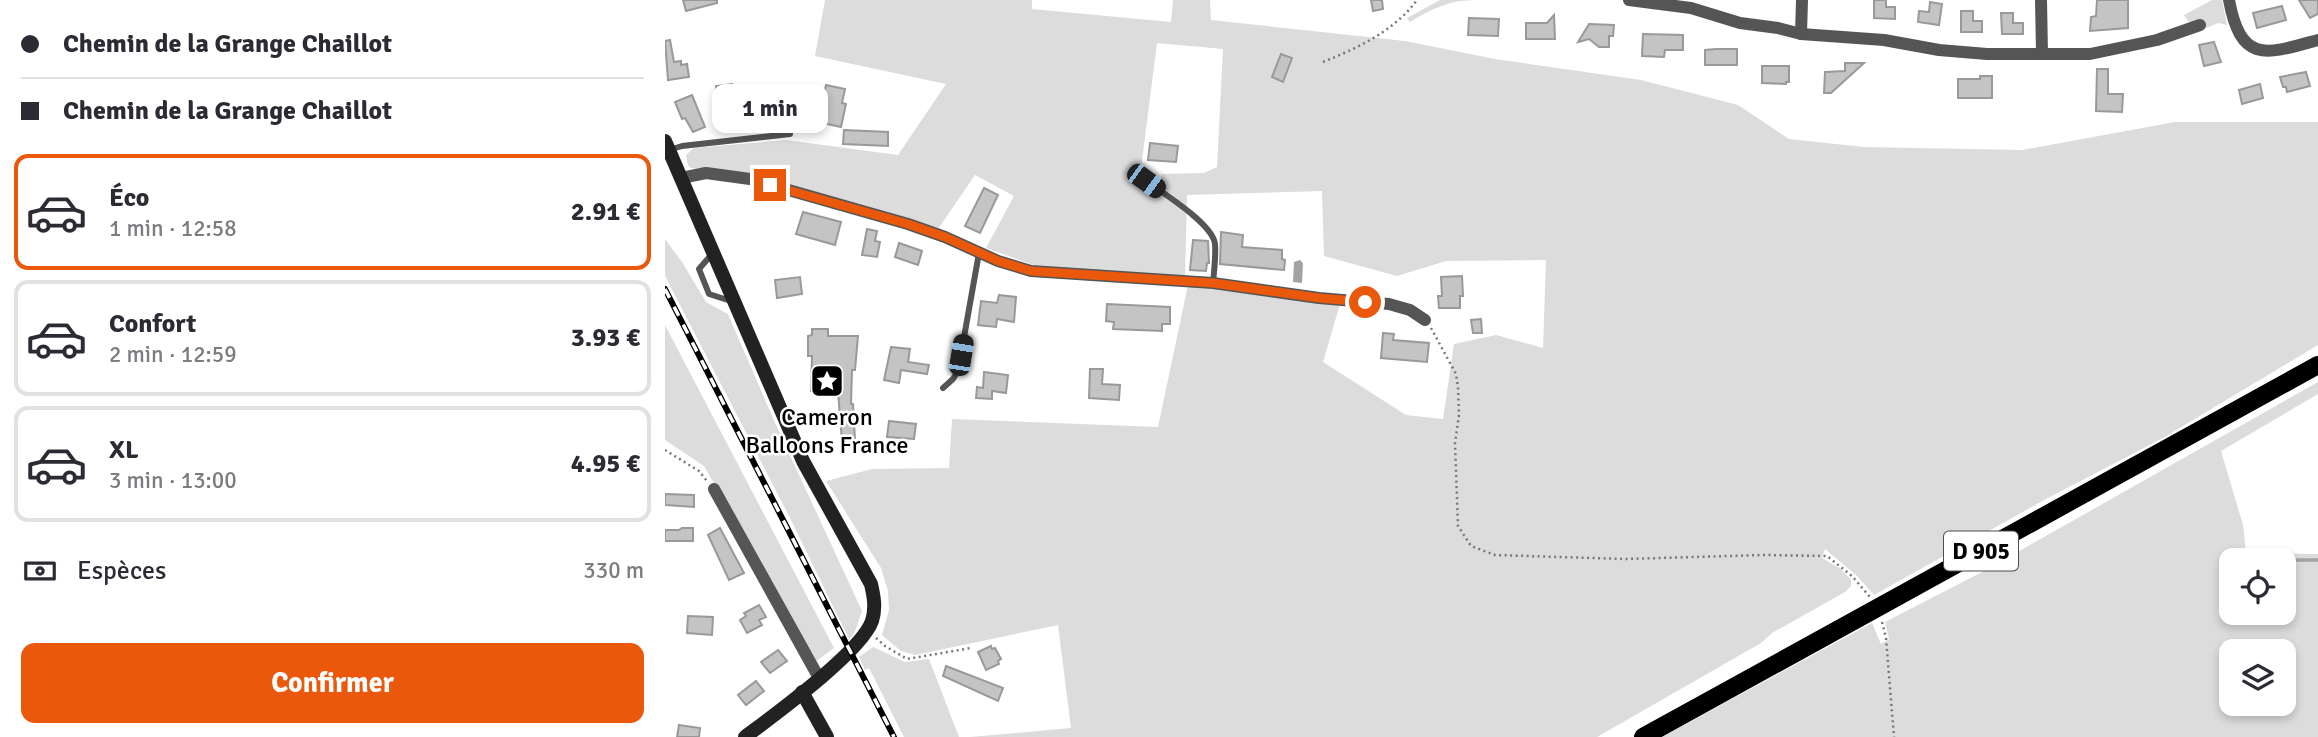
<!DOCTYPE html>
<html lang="fr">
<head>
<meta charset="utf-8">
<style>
	body { margin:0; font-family:Signika,sans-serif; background:#f2f2f3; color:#2b2b33; height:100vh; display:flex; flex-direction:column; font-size:26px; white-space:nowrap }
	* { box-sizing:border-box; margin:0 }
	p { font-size:23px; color:#7c7c81 }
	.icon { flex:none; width:38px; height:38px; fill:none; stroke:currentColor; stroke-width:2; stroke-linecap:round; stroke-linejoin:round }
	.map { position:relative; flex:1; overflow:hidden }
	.panel { display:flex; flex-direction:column; background:#fff; width:665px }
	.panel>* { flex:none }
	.hud { display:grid; align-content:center; height:154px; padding:0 21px; background:#fff }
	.buttons { position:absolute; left:1554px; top:548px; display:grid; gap:14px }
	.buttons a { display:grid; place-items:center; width:77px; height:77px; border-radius:14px; background:#fff; box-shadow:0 4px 10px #0003; font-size:35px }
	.end { position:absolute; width:32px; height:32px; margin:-16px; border:9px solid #ea580c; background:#fff; box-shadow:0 0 0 4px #fff }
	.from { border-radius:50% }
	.bubble { position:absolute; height:49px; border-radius:14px; background:#fff; box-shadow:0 4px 10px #0003; font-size:23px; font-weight:700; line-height:49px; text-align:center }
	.car { position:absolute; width:21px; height:42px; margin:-21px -10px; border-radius:9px; box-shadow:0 0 5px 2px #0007; background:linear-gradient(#222 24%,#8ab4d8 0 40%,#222 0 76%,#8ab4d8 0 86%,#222 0) }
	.hud b { display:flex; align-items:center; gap:24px; height:66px; font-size:26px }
	.hud b+b { border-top:2px solid #e1e1e2 }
	.hud i { width:18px; height:18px; background:#2b2b33 }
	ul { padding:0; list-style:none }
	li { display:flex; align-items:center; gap:21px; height:116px; margin:0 14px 10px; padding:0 7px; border:4px solid #e1e1e2; border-radius:14px }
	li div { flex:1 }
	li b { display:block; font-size:26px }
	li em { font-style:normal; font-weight:700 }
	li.selected { border-color:#ea580c }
	li>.icon { width:63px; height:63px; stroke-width:1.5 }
	.pay { display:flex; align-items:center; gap:18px; height:77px; padding:0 21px; font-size:26px }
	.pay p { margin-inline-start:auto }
	.primary-button { display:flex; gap:14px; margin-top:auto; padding:14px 21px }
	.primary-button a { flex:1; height:80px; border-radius:14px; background:#ea580c; color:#fff; font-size:28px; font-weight:700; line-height:80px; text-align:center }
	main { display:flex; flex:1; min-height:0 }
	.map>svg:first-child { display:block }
</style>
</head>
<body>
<main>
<section class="panel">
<div class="hud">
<b><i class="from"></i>Chemin de la Grange Chaillot</b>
<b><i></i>Chemin de la Grange Chaillot</b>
</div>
<ul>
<li class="selected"><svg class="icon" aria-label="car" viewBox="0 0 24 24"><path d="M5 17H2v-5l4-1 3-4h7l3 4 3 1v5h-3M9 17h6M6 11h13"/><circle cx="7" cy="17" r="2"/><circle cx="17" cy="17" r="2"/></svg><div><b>Éco</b><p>1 min · 12:58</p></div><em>2.91 €</em></li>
<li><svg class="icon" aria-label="car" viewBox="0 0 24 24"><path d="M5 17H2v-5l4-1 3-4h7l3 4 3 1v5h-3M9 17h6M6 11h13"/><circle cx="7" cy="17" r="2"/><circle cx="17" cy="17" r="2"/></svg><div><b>Confort</b><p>2 min · 12:59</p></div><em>3.93 €</em></li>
<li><svg class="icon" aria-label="car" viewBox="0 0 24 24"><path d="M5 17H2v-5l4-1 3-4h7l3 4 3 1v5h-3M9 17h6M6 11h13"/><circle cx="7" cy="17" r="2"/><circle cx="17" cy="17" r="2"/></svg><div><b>XL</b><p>3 min · 13:00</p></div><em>4.95 €</em></li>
</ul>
<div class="pay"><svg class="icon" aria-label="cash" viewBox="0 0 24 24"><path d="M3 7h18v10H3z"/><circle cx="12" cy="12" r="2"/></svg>Espèces<p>330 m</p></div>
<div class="primary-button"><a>Confirmer</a></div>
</section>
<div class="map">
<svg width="1653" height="737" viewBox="0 0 1653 737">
	<rect width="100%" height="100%" fill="#fff"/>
	<g fill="#dcdcdc" fill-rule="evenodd">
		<path d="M 160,0 L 367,0 L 367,9 L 506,22 L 508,0 L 545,0 L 546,20 L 740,41 L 830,59 L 976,80 L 1073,105 L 1124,139 L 1199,147 L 1357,150 L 1510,122 L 1653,122 L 1653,345 L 1498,438 L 1381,499 L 1209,595 L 1191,575 L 1160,549 L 1157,558 L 1176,569 L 1186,580 L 1186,586 L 1180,592 L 1107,633 L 1096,643 L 932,737 L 305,737 L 406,728 L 393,625 L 250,655 L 236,651 L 217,635 L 224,610 L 223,591 L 216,568 L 161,481 L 207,469 L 284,468 L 287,419 L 493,427 L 523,285 L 675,304 L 658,362 L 741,415 L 778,419 L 789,344 L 831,335 L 878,348 L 881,260 L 781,261 L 732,276 L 659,256 L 657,191 L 522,195 L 520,279 L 371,266 L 321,248 L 349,196 L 310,175 L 273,229 L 60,172 L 26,168 L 23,165 L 21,155 L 29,148 L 121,140 L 233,155 L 281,84 L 150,56 ZM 492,43 L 558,49 L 552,167 L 539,173 L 497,174 L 494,194 L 474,184 Z"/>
		<path d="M 775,0 L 810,0 C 785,0 766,9 745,22 L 742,18 Z"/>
		<polygon points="1547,0 1557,0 1562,25 1553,23 1539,29 1524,22 1519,15"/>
		<polygon points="0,239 17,262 41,302 63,314 111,425 197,611 189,634 184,639 124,516 0,276"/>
		<polygon points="0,325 169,648 150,662 39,466 0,440"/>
		<path d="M 1653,382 L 1653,394 L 1556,451 L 1578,525 L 1581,553 L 1653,554 L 1653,737 L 997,737 L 1207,623 L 1216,644 L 1224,639 L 1220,622 L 1319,571 ZM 1566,560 L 1619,560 L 1619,612 L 1566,612 ZM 1566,651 L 1619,651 L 1619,704 L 1566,704 Z"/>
		<polygon points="208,647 240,662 264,659 294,737 239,737 204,668 200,670 194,657"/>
	</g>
	<polygon fill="#a3a3a3" points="635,260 638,263 637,283 628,282 629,262"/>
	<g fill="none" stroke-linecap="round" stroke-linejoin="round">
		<polyline stroke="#a3a3a3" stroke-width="3.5" points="1609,560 1653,560"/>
	</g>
	<g fill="#c4c4c4" stroke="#999" stroke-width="2">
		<polygon points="18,0 52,0 52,3 21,11"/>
		<polygon points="706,0 717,0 718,9 708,11"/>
		<polygon points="1209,0 1221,0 1221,7 1230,7 1230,19 1209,18"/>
		<polygon points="1432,0 1463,0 1463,28 1425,31 1426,17 1431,16"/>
		<polygon points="1634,0 1653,0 1653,14 1645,18"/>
		<polygon points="1265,2 1277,4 1274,25 1253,22 1254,11 1264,12"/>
		<polygon points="1617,6 1621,20 1592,28 1588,13"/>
		<polygon points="1296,11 1308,11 1308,21 1317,21 1317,32 1296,32"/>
		<polygon points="1336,13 1348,13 1348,23 1358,23 1358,34 1337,34"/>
		<polygon points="889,15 890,39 861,39 861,23 882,23"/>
		<polygon points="804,18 834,19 833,36 803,35"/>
		<polygon points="924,24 949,25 948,36 944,36 944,47 934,47 924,39 913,42"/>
		<polygon points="978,34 1018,35 1018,50 1000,50 999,57 977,56"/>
		<polygon points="5,40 9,62 16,61 16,65 22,64 24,77 3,80 0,41"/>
		<polygon points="1549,42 1556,62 1539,66 1534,45"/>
		<polygon points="1051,49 1072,49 1072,65 1040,65 1040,50"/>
		<polygon points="616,54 627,58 618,82 607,77"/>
		<polygon points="1180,63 1199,63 1166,93 1159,93 1160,72 1180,71"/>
		<polygon points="1097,66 1124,66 1124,82 1121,82 1121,84 1097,83"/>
		<polygon points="1432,69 1443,69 1443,94 1458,94 1457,112 1431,111"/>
		<polygon points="1641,72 1645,86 1622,92 1621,87 1618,87 1615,77"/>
		<polygon points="1315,76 1327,76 1327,98 1293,98 1293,79 1315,79"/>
		<polygon points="67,84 73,125 58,126 57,105 53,105 51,86"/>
		<polygon points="1595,84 1598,98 1577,104 1574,90"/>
		<polygon points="161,85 180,89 177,103 181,104 176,127 153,122"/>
		<polygon points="27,95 40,127 28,132 20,118 17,119 10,102"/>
		<polygon points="105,102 129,104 127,122 103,120"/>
		<polygon points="179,130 223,132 223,146 178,144"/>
		<polygon points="485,143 513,146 511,162 483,160"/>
		<polygon points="319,188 333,195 315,233 300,226"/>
		<polygon points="138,212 176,222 170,245 131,234"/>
		<polygon points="202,229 212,231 210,241 215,242 212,257 197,255"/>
		<polygon points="556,232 578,235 577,247 617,250 617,259 620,260 619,270 555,264"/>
		<polygon points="528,240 543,241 544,263 542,263 541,271 525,270"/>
		<polygon points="234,243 257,251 253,265 230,257"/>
		<polygon points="797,276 798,296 795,296 795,308 774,308 773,296 777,296 776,277"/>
		<polygon points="135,277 137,294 112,298 110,280"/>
		<polygon points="334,295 351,297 349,322 332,319 331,327 313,325 316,301 332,303"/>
		<polygon points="442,304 505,307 505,324 497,324 497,331 448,329 449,322 441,321"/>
		<polygon points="816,319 817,333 808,333 806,320"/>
		<polygon points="147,329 163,329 163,336 193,336 190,370 187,370 186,404 188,404 190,440 177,441 173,392 146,391 147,356 143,356 143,336 147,335"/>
		<polygon points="718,333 729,334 728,340 764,343 762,362 716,358"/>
		<polygon points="226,347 245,349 243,362 264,365 262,374 236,370 234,383 219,380"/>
		<polygon points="425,369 438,369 437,384 455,385 454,400 424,398"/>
		<polygon points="319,372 343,375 341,393 327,391 327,399 311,398 312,387 318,388"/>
		<polygon points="224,421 251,424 249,439 222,437"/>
		<polygon points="0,494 29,495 29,507 0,505"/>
		<polygon points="17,528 28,528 28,541 0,541 0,530 14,530"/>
		<polygon points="55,528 79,573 64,580 43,535"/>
		<polygon points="94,605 101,617 94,620 97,625 82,633 75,620 81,616 79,613"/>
		<polygon points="23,616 48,617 47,635 22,633"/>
		<polygon points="326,646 327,649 330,648 336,659 333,661 334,664 321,670 313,652"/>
		<polygon points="113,650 122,661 105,673 96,662"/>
		<polygon points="281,666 338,688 333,701 278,676"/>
		<polygon points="91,681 99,691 81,705 73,695"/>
		<polygon points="14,725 35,728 34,737 12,737"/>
	</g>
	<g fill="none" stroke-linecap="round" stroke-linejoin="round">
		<g stroke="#777" stroke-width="2.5" stroke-dasharray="2 3.5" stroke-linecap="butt">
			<path d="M 658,62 C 693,48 729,31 752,0"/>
			<polyline points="766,328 791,374 793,387 794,415 790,443 793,526 806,546 830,555 960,559 1098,555 1162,556 1187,576 1205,597"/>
			<polyline points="0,450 34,471 42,481"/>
			<polyline points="1217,622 1221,638 1229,737"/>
			<polyline points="211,638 220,646 242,659 306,648"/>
		</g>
		<g stroke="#555" stroke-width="6">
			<polyline points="4,150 17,146 125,134"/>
			<path d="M 481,181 C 498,193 548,224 550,244 C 551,257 549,271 548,283"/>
			<polyline points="47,254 34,269 44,294 69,302"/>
			<polyline points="278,388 288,379 293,371 314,253"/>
		</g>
		<g stroke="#555" stroke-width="12">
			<polyline points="964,0 1026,8 1075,23 1113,28 1136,34 1219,40 1274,50 1322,54 1425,54 1492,40 1535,25"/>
			<polyline points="1376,0 1377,53"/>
			<path d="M 1564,0 C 1576,65 1602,54 1653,40"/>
			<polyline points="1136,34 1137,0"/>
			<polyline points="16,178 41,173 85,179 243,224 280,237 333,261 366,271 548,283 654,298 724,304 745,310 760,320"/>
			<polyline points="49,489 154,678"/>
		</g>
		<g stroke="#222" stroke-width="14">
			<path d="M 0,141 L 138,461 L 206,584 C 209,597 211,608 207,621 C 196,652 109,715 80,737"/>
			<polyline points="137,692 162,737"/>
		</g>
		<polyline stroke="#000" stroke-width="18" points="978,737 1653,365"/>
		<defs>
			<polyline id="rail" points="0,289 229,737"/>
		</defs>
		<use href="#rail" stroke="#000" stroke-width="6"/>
		<use href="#rail" stroke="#fff" stroke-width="3.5" stroke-dasharray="10" stroke-linecap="butt"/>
	</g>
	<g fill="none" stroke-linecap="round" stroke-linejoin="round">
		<polyline stroke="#ea580c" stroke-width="9" points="105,185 243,224 280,237 333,261 366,271 548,283 654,298 700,302"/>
	</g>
	<defs>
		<symbol id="sight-square" viewBox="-11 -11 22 22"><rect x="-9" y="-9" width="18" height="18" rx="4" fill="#000" stroke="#fff"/><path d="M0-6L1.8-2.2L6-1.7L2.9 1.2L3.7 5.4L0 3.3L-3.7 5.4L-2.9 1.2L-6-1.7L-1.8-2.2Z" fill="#fff"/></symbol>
	</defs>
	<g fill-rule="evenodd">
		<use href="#sight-square" x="143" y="362" width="38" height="38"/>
	</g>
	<g text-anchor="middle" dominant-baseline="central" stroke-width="5" stroke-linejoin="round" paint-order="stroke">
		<rect fill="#fff" stroke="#4c4c4c" stroke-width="2" x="1279" y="531.5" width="74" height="39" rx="5"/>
		<g font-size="23" font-weight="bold" fill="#000">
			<text x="1316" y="551">D 905</text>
		</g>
		<g font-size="24" fill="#000" stroke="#fff">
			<text x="162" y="417">Cameron<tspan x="162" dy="28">Balloons France</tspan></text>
		</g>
	</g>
</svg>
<div class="buttons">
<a><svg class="icon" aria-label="locate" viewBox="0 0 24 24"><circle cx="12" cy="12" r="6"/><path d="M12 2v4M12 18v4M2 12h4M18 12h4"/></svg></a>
<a><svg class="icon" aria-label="layers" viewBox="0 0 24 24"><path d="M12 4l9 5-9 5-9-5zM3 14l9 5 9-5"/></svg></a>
</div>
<i class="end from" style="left:700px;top:302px"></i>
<i class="end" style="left:105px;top:185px"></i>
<div class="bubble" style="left:47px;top:84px;width:116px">1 min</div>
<i class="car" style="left:481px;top:181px;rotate:126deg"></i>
<i class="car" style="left:296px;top:355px;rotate:9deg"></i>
</div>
</main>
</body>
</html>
